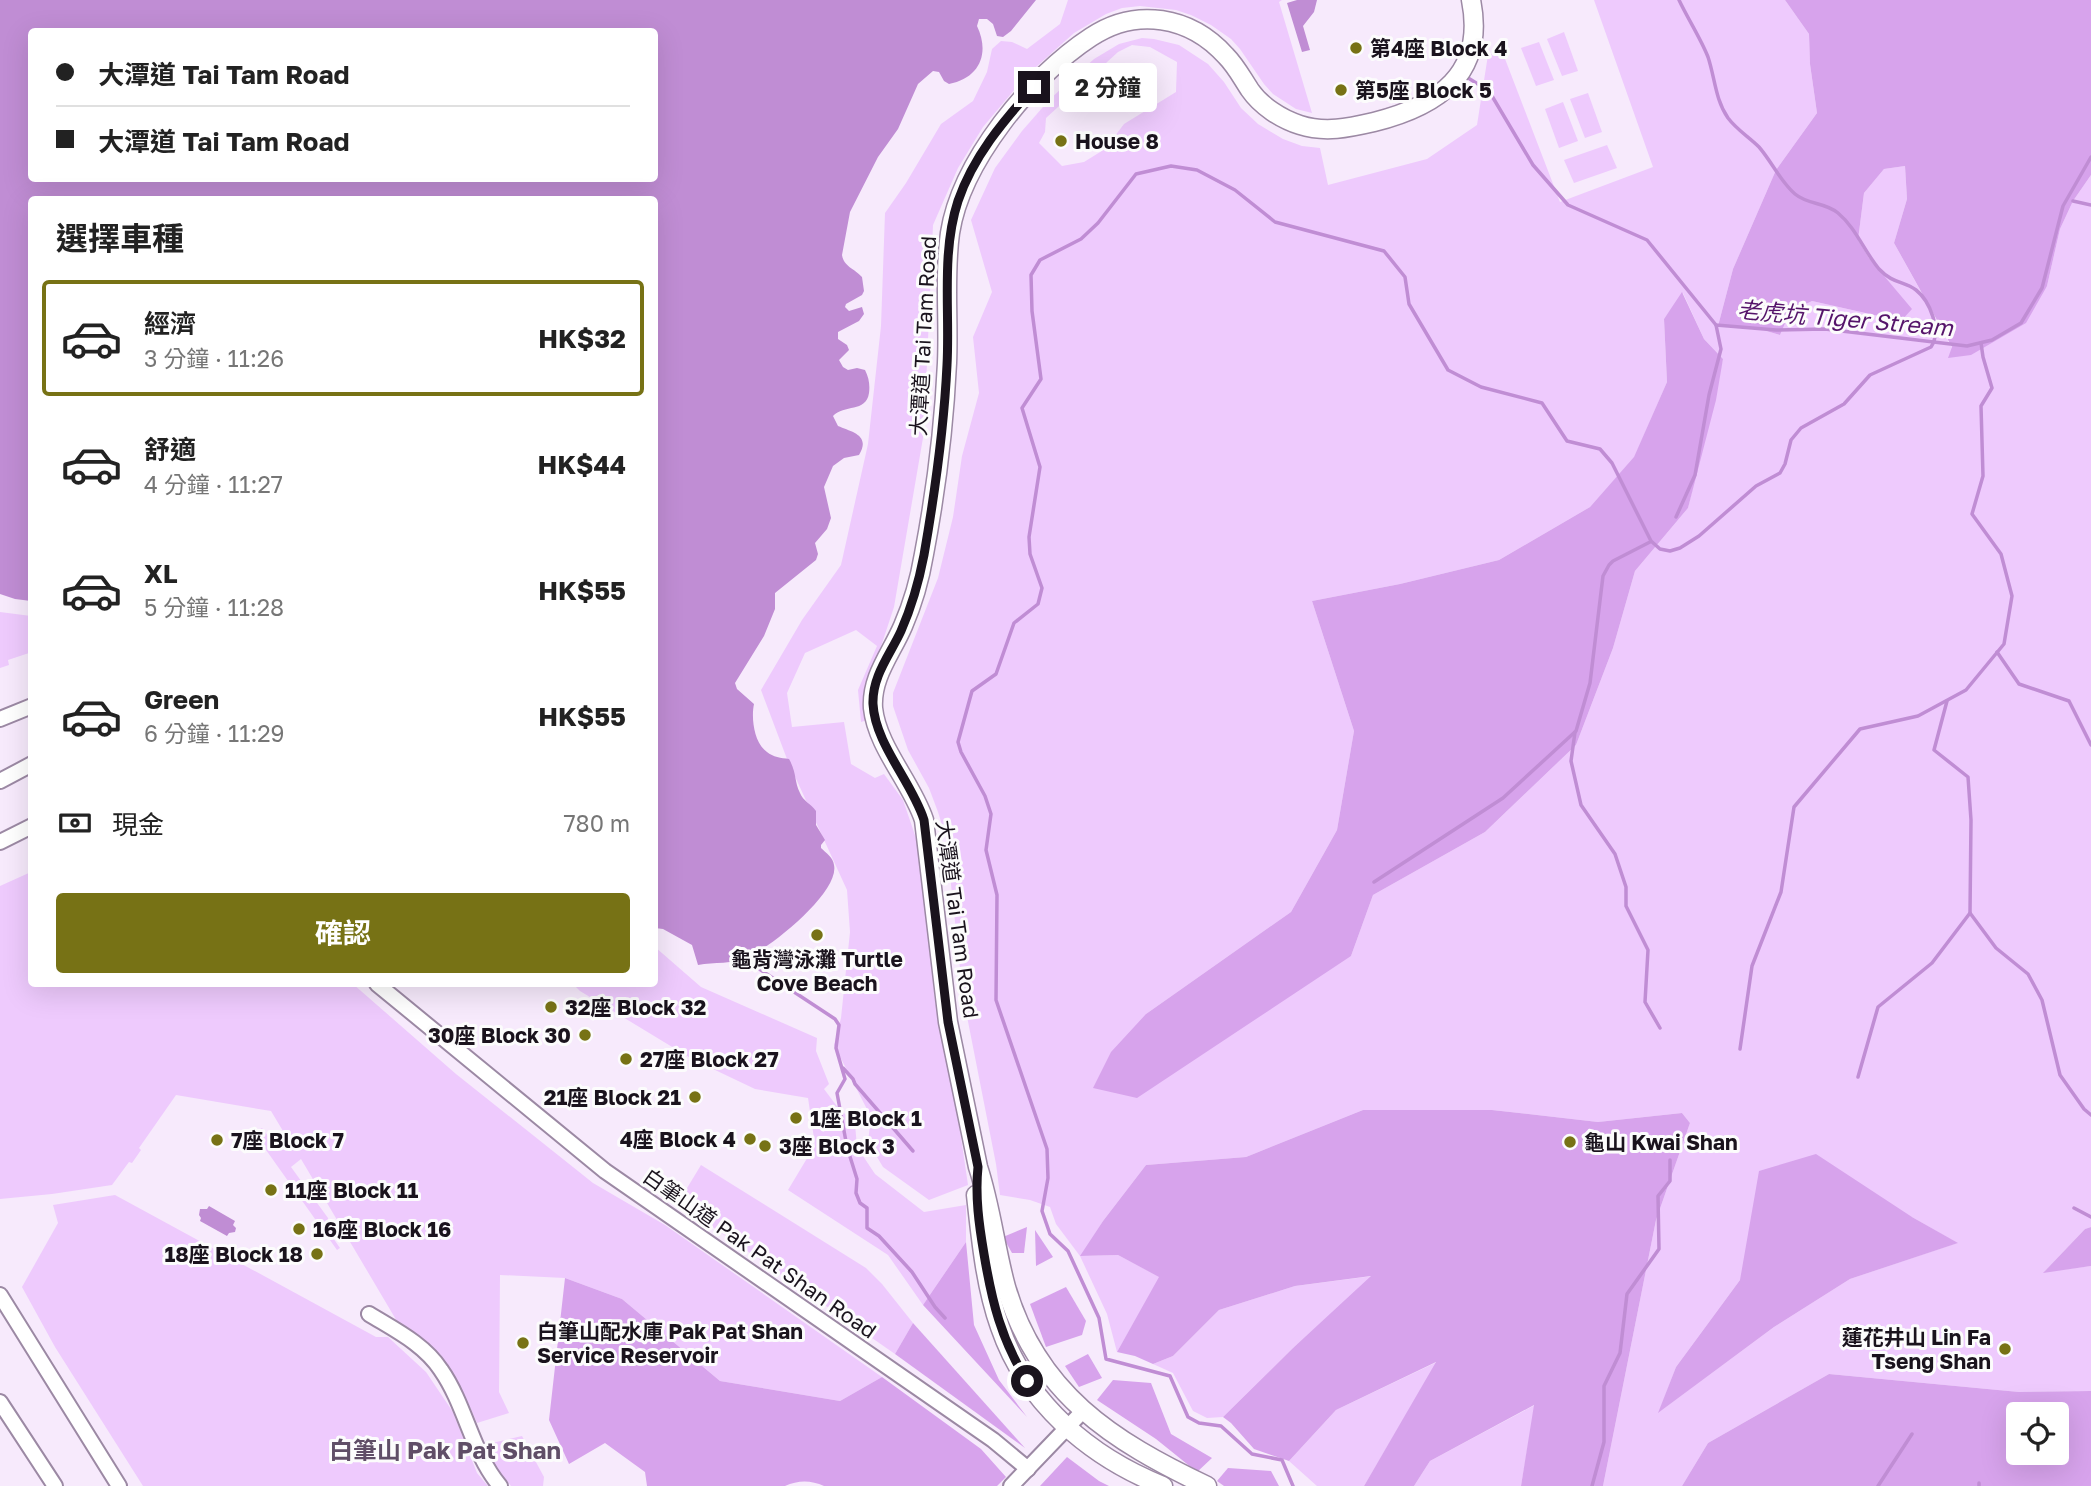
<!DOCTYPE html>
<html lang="zh-TW">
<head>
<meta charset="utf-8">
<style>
	body { margin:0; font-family:"Golos Text","Noto Sans TC",sans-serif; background:#f6f6f6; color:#222; height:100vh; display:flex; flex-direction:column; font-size:26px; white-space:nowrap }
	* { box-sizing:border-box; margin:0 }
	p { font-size:23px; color:#767676 }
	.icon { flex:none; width:38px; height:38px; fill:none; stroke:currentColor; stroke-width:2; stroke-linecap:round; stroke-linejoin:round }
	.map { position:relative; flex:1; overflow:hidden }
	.side { position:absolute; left:28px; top:196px; width:630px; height:791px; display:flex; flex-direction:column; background:#fff; border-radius:7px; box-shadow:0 7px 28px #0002 }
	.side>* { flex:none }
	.guide { position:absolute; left:28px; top:28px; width:630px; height:154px; border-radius:7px; box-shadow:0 7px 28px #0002; display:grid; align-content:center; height:154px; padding:0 28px; background:#fff }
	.buttons { position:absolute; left:2006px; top:1402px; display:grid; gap:14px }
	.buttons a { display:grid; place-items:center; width:63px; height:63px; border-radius:7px; background:#fff; box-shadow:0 7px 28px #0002; font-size:35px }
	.end { position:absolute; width:32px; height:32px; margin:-16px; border:9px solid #1a131d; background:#fff; box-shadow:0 0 0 4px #fff }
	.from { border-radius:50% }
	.bubble { position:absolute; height:49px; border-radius:7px; background:#fff; box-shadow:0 7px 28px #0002; font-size:23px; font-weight:700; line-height:49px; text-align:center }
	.guide b { display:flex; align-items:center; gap:24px; height:66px; font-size:26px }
	.guide b+b { border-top:2px solid #e0e0e0 }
	.guide i { width:18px; height:18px; background:#222 }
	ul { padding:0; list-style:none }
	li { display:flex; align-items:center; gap:21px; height:116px; margin:0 14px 10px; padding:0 14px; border:4px solid transparent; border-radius:7px }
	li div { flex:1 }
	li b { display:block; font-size:26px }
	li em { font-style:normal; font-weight:700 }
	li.current { border-color:#777215 }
	li>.icon { width:63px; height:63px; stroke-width:1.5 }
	h2 { padding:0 28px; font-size:32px; line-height:84px }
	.pay { display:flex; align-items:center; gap:18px; height:77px; padding:0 28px; font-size:26px }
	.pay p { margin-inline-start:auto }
	.cta { display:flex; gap:14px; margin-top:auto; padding:14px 28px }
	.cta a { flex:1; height:80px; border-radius:7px; background:#777215; color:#fff; font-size:28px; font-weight:700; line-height:80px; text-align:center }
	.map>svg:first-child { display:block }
</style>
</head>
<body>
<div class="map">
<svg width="2091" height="1486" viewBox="0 0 2091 1486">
	<rect width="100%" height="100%" fill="#f7eafc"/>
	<g fill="#eecafd" fill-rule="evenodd">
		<polygon points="1068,0 1282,0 1279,2 1312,113 1296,109 1273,94 1264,84 1240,49 1231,39 1211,25 1191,15 1176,10 1140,6 1122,8 1106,14 1074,33 1026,76 983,127 958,168 933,225 924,432 894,607 865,695 871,719 861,722 858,690 877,646 856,630 805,653 787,693 792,727 844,722 851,764 875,778 884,774 903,800 918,844 935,1001 960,1131 968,1185 929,1200 883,1167 868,1142 871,1117 834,1045 841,1018 850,932 847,890 787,759 761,690 802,620 841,565 868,444 881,326 885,213 906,183 941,124 973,101 987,72 992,49 1001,41 1012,42 1027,49 1060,24"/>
		<path d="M 1594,0 L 1785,0 L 1809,34 L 1810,64 L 1817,113 L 1776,170 L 1733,269 L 1718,326 L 1763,330 L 1780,335 L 1790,312 L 1812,301 L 1901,321 L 1911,309 L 1869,258 L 1858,240 L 1864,193 L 1884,169 L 1905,166 L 1907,199 L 1894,243 L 1952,348 L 2047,286 L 2060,229 L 2073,201 L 2091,175 L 2091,1227 L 2085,1229 L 2044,1272 L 2091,1266 L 2091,1391 L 2019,1392 L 1829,1374 L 1708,1443 L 1682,1486 L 1603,1486 L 1656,1220 L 1690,1123 L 1682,1113 L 1598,1122 L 1492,1110 L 1363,1110 L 1246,1157 L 1146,1165 L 1103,1221 L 1081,1256 L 1118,1255 L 1160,1277 L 1117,1352 L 1107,1314 L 1080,1256 L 1056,1224 L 1050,1207 L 1030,1200 L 1000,1195 L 996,1164 L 963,996 L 946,838 L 938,812 L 929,788 L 908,750 L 893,706 L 893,693 L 938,578 L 953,517 L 962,456 L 979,393 L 973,337 L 992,292 L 971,220 L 995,168 L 1022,131 L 1050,99 L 1094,59 L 1119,44 L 1142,38 L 1154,39 L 1179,45 L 1208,64 L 1224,82 L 1241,108 L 1258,124 L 1283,139 L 1302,146 L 1320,148 L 1328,185 L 1427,159 L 1477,125 L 1488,55 L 1502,51 L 1560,202 L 1653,167 ZM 1132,45 L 1150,47 L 1177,62 L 1176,92 L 1124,124 L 1105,149 L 1084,162 L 1062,166 L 1039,143 L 1045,132 L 1046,118 L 1118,52 ZM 1683,293 L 1704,339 L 1723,359 L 1688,508 L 1635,571 L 1613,648 L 1576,745 L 1485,832 L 1373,895 L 1351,956 L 1146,1014 L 1291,912 L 1337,830 L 1354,731 L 1312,601 L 1400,584 L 1499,560 L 1590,507 L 1634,458 L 1667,382 L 1664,319 ZM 1912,1217 L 1957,1243 L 1850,1279 L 1774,1327 L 1659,1412 L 1676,1367 L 1740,1280 Z"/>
		<polygon points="1564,32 1578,71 1562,76 1547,39"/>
		<polygon points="1539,42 1554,80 1536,86 1521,48"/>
		<polygon points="1588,93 1602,132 1585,138 1570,99"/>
		<polygon points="1563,102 1578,141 1559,148 1545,109"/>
		<polygon points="1607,145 1617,168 1574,183 1564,160"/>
		<polygon points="0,612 31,616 32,652 8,660 9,665 0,668"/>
		<polygon points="31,872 32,984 353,984 456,1074 593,1183 665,1225 882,1377 840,1401 720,1381 622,1299 565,1278 500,1275 499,1392 509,1413 477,1423 468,1403 440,1361 398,1323 301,1159 291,1167 328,1218 331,1235 340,1248 337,1250 254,1133 262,1128 271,1140 283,1131 271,1111 176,1095 139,1148 141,1150 132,1163 129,1162 112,1185 52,1194 0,1199 0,886"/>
		<polygon points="655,947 701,987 817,1038 816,1051 829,1084 824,1089 836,1105 855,1124 857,1147 875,1174 924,1212 966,1205 966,1242 923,1305 888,1255 788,1190 815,1145 808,1098 755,1089 692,1059 580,991 573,984 654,984"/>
		<polygon points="701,1165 866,1268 882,1284 913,1323 895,1354 678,1203"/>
		<polygon points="115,1195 376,1337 388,1337 426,1372 453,1412 477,1473 488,1486 143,1486 55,1347 22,1287 58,1223 53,1205"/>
		<polygon points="1373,1276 1293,1348 1223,1417 1207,1418 1193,1411 1173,1373 1153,1364 1173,1356 1219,1310 1295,1286"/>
		<polygon points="1437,1362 1364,1486 1317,1486 1289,1461 1336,1410"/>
		<polygon points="1535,1405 1521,1486 1414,1486 1430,1461"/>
		<polygon points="522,1436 544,1477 543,1486 511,1486 493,1464 488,1444"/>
	</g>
	<g fill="#d7a3ec" fill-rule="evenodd">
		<polygon points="1785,0 2091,0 2091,175 2073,201 2060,229 2047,286 2026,323 1971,355 1948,358 1952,347 1894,243 1907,199 1905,166 1884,169 1864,193 1858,240 1869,258 1912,309 1901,321 1812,301 1790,312 1780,335 1763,330 1718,326 1733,269 1776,170 1817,113 1810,64 1809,34"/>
		<polygon points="1682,292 1704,339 1723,359 1716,400 1688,508 1635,571 1613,648 1576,745 1485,832 1373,895 1351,956 1137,1098 1093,1088 1111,1052 1146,1014 1291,912 1337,830 1354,731 1312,601 1400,584 1499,560 1590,507 1634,457 1667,382 1664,319"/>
		<polygon points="1363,1110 1492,1110 1598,1122 1682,1113 1690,1123 1656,1220 1603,1486 1521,1486 1534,1405 1430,1461 1414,1486 1364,1486 1436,1362 1336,1410 1289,1461 1254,1449 1231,1423 1223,1417 1293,1348 1371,1276 1295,1286 1219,1310 1173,1356 1153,1364 1135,1356 1117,1352 1159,1277 1118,1255 1080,1256 1103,1221 1146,1165 1246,1157"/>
		<polygon points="1816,1154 1912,1217 1958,1243 1850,1279 1774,1327 1658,1413 1676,1367 1740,1280 1759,1171"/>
		<polygon points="1027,1227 1024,1253 1012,1253 1003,1237"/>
		<polygon points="2091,1227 2091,1266 2043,1273 2085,1229"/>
		<polygon points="1035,1230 1053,1257 1036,1266"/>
		<polygon points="966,1242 974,1325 999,1380 1027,1417 923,1305"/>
		<path d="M 565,1278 L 622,1299 L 720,1381 L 840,1401 L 882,1377 L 981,1449 L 1006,1477 L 997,1486 L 824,1486 C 811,1480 798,1480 785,1486 L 647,1486 L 645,1472 L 605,1443 L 569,1464 L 549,1420 Z"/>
		<polygon points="1066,1287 1086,1321 1082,1335 1046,1347 1030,1304"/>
		<polygon points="913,1323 1025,1448 895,1354"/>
		<polygon points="1088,1354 1102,1378 1079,1387 1065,1366"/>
		<path d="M 1829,1374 L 2019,1392 L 2091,1391 L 2091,1486 L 1682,1486 L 1708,1443 ZM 2018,1414 L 2056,1414 L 2056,1452 L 2018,1452 Z"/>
		<polygon points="1113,1380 1151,1383 1171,1434 1212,1458 1197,1472 1156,1439 1097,1400"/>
		<polygon points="1067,1457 1099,1481 1109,1486 1040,1486"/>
		<polygon points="1228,1468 1271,1471 1279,1486 1224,1486 1217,1481"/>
	</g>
	<g fill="#c08dd4" fill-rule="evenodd">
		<path d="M 0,0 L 1036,0 L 1011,31 L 1003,37 L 997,36 L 993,24 L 987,19 L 979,19 L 977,26 C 990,53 980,78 949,84 L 944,81 L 939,72 L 933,71 L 918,84 L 898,129 L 878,157 L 850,212 L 842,255 C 844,267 854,268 862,277 L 864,291 L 862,295 L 846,304 L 845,307 L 849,311 L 862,307 L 864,314 L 859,321 L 838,332 L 838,339 L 847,345 L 849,350 L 839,360 L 843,367 L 848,370 L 857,368 L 865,370 C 869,378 870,385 869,393 C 866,413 844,404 833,416 L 838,426 C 852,432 871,435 859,455 L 844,458 L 833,466 L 824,487 L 831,518 L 827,529 L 815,543 L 818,554 L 816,560 L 775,593 L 775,609 L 764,636 L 735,683 L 737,689 L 754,704 C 751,718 754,743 767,752 C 773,757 781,758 789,759 C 797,773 794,781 800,793 C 803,801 811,804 816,811 L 816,825 L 825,840 L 821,845 L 821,848 C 826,853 833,857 834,865 C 840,892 771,947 747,958 C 733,964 714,962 698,965 L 692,945 L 663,929 L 655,928 L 654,200 L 32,200 L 31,601 L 15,599 L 0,594 ZM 32,32 L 654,32 L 654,178 L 32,178 Z"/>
		<polygon points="1297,0 1317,0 1314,12 1303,26 1310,50 1302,52 1287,3"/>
		<polygon points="209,1206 235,1221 233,1225 236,1228 235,1232 229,1233 227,1236 200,1221 201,1218 199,1215 200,1209 207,1209"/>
	</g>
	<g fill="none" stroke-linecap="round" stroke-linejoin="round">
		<g stroke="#c08dd4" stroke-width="3.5">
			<polyline points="1465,76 1489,91 1533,165 1568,205 1647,240 1716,325 1776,330 1825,329 1967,346 1992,340 2021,323 2042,288 2063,206 2091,157"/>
			<polyline points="2073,201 2091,205"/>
			<polyline points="1676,517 1695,475 1709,395 1721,349 1716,325"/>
			<polyline points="1997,652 2019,684 2069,701 2091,745"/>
			<polyline points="1947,701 1934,750 1968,777 1971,820 1970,913 1996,948 2028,974 2042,1000 2060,1075 2084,1109 2091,1115"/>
			<polyline points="1575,732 1571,761 1581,805 1615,854 1626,887 1626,906 1648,950 1645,1002 1660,1028"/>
			<polyline points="1374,882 1503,798 1576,731 1590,683 1603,576 1609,565 1613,561 1650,542"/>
			<polyline points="744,959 835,1019 839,1025 836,1048 845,1079 837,1093 847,1147 857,1179 856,1193 860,1203 867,1208 867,1228 879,1236 912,1272 935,1307 945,1318"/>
			<polyline points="1740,1049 1752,966 1781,892 1794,807 1860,729 1918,716 1966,690 2004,644 2012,596 2001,554 1972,514 1983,476 1981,406 1992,388 1983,357 1981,343"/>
			<polyline points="843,1068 853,1079 855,1084 913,1151"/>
			<polyline points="1858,1077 1878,1007 1932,963 1970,913"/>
			<polyline points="2074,1208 2091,1217"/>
			<path d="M 1293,1486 L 1282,1460 L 1252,1454 L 1221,1426 L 1199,1423 L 1188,1417 L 1170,1376 L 1106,1359 L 1099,1318 L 1068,1251 L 1050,1234 L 1042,1211 L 1048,1178 L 1047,1149 L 996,1000 L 997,895 L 986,850 L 991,814 L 985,796 L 961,752 L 958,742 L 972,691 L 996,674 L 1014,623 L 1038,604 L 1042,588 L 1030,554 L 1029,537 L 1040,467 L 1022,408 L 1041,379 L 1032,311 L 1031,275 L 1040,260 L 1081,239 L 1098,223 L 1136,174 L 1171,166 L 1197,170 L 1235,190 L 1275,222 L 1384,251 L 1405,277 L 1409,304 L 1448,370 L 1481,387 L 1542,403 L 1567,441 L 1600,449 L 1612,463 L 1651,541 L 1660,549 L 1670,551 L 1680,548 L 1699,536 L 1756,486 L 1780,473 L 1785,464 L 1791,440 L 1801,428 L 1844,404 L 1870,375 L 1931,347 C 1942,331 1930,301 1916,290 C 1904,281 1893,284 1879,269 C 1864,251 1856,228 1838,213 C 1825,202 1808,205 1795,194 C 1780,181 1772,162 1759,147 C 1749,137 1737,130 1728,118 C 1715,99 1715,78 1708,57 C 1701,39 1688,19 1679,0"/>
			<polyline points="1592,1486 1604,1442 1604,1386 1620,1353 1627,1294 1659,1249 1658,1196 1670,1181 1670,1160"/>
			<polyline points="1878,1486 1912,1434"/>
			<polyline points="1979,1486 1979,1483"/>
		</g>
		<defs>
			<g id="minor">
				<polyline points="0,719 32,706"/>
				<polyline points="0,781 32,764"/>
				<polyline points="0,842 32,826"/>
				<polyline points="377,984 605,1171 993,1440 1028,1469"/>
				<polyline points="0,1295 119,1486"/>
				<path d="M 369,1314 C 395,1330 424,1344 441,1370 C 466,1406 472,1453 500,1486"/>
				<polyline points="0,1402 55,1486"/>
				<polyline points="1011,1486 1083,1411"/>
			</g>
			<g id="major">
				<path d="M 976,1195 C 981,1239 985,1285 1000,1327 C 1026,1403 1090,1457 1163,1486"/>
				<path d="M 1207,1486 C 1112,1441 1037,1393 1006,1287 C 995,1247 991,1206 978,1167 L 948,1022 L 924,820 C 912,783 877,747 873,708 C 871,677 891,654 903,626 C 913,603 920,578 924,554 C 936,491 944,427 947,363 C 949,320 944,276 950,233 C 961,162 1031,76 1091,37 C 1136,7 1190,16 1226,56 C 1236,66 1242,78 1250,90 C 1261,106 1281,119 1300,125 C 1325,133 1348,128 1374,122 C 1438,106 1486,74 1471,0"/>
			</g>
		</defs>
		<use href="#minor" stroke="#9c89a4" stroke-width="18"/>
		<use href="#major" stroke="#9c89a4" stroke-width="21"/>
		<use href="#minor" stroke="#fff" stroke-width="14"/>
		<use href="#major" stroke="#fff" stroke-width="18"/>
	</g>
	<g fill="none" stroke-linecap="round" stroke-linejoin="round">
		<path stroke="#1a131d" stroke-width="9" d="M 1027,1381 C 1001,1339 992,1302 984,1254 C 979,1225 975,1196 978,1167 L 948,1022 L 924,820 C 912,782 875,744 873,704 C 872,676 890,655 901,631 C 912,606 919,581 924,555 C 935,492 944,428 947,365 C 950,311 941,253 958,201 C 973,157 1003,121 1034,87"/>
	</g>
	<g fill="#777215" stroke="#fcfcfc" stroke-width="2.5">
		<circle cx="1356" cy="48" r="7"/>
		<circle cx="1341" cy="90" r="7"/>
		<circle cx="1061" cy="141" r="7"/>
		<circle cx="817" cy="935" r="7"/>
		<circle cx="551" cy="1007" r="7"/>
		<circle cx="585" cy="1035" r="7"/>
		<circle cx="626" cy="1059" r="7"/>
		<circle cx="695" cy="1097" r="7"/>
		<circle cx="796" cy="1118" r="7"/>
		<circle cx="750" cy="1139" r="7"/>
		<circle cx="217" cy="1140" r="7"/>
		<circle cx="1570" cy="1142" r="7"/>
		<circle cx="765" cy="1146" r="7"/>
		<circle cx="271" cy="1190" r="7"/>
		<circle cx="299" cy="1229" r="7"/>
		<circle cx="317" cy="1254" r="7"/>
		<circle cx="523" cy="1343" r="7"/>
		<circle cx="2005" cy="1349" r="7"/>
	</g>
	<g text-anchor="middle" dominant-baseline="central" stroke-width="6" stroke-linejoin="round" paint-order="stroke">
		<g font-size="21" font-weight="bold" fill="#1a131d" stroke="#fcfcfc" text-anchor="start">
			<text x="1370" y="48">第4座 Block 4</text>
			<text x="1355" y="90">第5座 Block 5</text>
			<text x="1075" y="141">House 8</text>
			<text x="817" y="959" text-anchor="middle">龜背灣泳灘 Turtle<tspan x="817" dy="24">Cove Beach</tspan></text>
			<text x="565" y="1007">32座 Block 32</text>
			<text x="571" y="1035" text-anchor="end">30座 Block 30</text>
			<text x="640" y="1059">27座 Block 27</text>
			<text x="681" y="1097" text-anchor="end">21座 Block 21</text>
			<text x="810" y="1118">1座 Block 1</text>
			<text x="736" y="1139" text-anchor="end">4座 Block 4</text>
			<text x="231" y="1140">7座 Block 7</text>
			<text x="1584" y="1142">龜山 Kwai Shan</text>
			<text x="779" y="1146">3座 Block 3</text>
			<text x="285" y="1190">11座 Block 11</text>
			<text x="313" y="1229">16座 Block 16</text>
			<text x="303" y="1254" text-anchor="end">18座 Block 18</text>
			<text x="537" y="1331">白筆山配水庫 Pak Pat Shan<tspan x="537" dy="24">Service Reservoir</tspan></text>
			<text x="1991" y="1337" text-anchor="end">蓮花井山 Lin Fa<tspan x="1991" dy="24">Tseng Shan</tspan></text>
		</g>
		<g font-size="21" fill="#1a131d" stroke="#fcfcfc">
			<text transform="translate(923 336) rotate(-87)">大潭道 Tai Tam Road</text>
			<text transform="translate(958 919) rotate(82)">大潭道 Tai Tam Road</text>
			<text transform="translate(760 1253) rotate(35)">白筆山道 Pak Pat Shan Road</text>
		</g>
		<g font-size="23" font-style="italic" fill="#55146a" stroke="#fcfcfc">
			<text transform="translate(1845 318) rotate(5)">老虎坑 Tiger Stream</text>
		</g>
		<g font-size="24" font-weight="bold" fill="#604e67" stroke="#fcfcfc">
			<text x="445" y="1449">白筆山 Pak Pat Shan</text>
		</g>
	</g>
</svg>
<div class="buttons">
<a><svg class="icon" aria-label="locate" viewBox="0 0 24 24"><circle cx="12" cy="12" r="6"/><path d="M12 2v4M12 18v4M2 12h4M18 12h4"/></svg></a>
</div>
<i class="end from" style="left:1027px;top:1381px"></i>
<i class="end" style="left:1034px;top:87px"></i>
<div class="bubble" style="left:1059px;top:63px;width:98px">2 分鐘</div>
<div class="guide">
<b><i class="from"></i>大潭道 Tai Tam Road</b>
<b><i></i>大潭道 Tai Tam Road</b>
</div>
<section class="side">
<h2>選擇車種</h2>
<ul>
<li class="current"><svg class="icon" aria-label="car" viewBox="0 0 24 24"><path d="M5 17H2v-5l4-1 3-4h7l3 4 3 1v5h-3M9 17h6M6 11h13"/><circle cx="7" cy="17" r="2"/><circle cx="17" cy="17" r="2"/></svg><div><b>經濟</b><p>3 分鐘 · 11:26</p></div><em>HK$32</em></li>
<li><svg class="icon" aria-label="car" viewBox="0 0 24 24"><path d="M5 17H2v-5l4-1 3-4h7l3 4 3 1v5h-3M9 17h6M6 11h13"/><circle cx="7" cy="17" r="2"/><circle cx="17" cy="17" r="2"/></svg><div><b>舒適</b><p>4 分鐘 · 11:27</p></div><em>HK$44</em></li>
<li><svg class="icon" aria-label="car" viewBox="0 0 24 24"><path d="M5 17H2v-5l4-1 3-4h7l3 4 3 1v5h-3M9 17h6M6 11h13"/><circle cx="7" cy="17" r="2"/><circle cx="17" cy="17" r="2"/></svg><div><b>XL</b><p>5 分鐘 · 11:28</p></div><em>HK$55</em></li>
<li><svg class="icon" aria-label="car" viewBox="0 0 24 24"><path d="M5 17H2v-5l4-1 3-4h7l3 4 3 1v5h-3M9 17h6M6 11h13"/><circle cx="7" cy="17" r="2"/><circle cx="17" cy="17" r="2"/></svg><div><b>Green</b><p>6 分鐘 · 11:29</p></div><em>HK$55</em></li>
</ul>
<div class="pay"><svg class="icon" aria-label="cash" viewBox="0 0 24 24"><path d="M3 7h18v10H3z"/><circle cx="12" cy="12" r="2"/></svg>現金<p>780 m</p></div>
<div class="cta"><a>確認</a></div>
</section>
</div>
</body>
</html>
